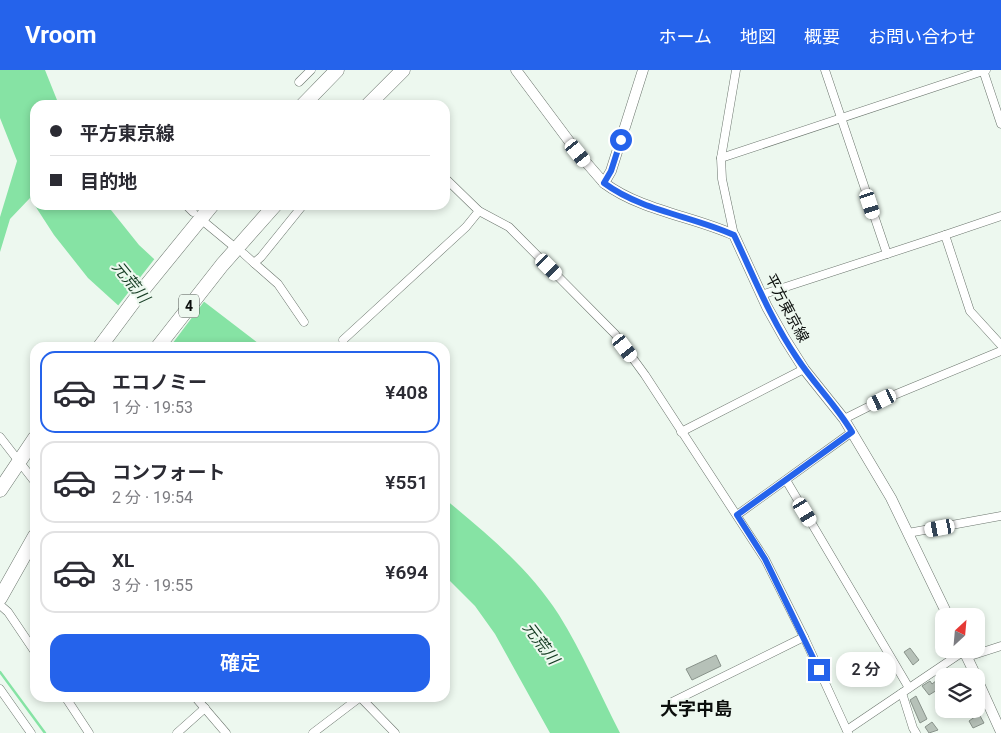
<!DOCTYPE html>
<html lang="ja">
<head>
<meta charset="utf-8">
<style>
	body { margin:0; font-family:Roboto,"Noto Sans JP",sans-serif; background:#f7f7f7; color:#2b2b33; height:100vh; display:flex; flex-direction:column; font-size:19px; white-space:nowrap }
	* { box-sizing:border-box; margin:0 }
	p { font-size:16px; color:#7c7c81 }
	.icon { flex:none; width:28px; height:28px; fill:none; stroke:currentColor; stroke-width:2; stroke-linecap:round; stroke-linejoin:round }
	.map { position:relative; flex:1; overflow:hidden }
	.side { position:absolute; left:30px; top:272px; width:420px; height:360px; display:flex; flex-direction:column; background:#fff; border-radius:15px; box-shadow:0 2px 8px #0003 }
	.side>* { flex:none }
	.top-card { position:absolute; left:30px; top:30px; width:420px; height:110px; border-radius:15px; box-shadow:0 2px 8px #0003; display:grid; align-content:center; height:110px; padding:0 20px; background:#fff }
	.needle { width:32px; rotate:26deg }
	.controls { position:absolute; left:935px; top:538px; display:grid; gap:10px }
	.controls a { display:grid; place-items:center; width:50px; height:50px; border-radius:10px; background:#fff; box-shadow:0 2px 8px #0003; font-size:25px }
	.end { position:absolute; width:22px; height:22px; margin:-11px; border:6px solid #2563eb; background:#fff; box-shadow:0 0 0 2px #fff }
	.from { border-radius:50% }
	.bubble { position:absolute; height:35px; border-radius:15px; background:#fff; box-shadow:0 2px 8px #0003; font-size:16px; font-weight:600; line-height:35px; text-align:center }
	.car { position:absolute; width:15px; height:30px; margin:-15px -8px; border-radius:6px; box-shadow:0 0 4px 1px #0007; background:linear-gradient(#fff 24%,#345 0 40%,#fff 0 76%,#345 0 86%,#fff 0) }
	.top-card b { display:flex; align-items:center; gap:18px; height:48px; font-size:19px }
	.top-card b+b { border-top:1px solid #e1e1e2 }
	.top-card i { width:12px; height:12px; background:#2b2b33 }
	ul { padding:9px 0 0; list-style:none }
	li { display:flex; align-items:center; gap:15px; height:82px; margin:0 10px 8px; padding:0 10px; border:2px solid #e1e1e2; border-radius:15px }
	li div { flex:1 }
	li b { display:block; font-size:19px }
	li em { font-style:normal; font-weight:600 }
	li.on { border-color:#2563eb }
	li>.icon { width:45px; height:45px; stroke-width:1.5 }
	.action { display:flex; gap:10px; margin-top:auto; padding:10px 20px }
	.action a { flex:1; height:58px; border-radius:15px; background:#2563eb; color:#fff; font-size:20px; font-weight:600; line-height:58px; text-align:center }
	header { display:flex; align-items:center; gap:30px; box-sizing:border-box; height:70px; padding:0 25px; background:#2563eb; color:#fff }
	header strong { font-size:24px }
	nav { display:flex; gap:28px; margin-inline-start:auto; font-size:18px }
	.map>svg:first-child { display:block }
</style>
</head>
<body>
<header>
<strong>Vroom</strong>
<nav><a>ホーム</a><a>地図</a><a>概要</a><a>お問い合わせ</a></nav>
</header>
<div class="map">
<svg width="1001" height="663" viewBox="0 0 1001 663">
	<rect width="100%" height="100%" fill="#edf8ef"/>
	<g fill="#86e3a4">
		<polygon points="0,0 45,0 59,35 35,35 35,135 107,135 139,175 181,214 263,277 164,277 88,208 54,165 30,128 10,149 0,182 0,147 17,91 0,48"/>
		<path d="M 445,429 C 487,464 529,498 559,545 C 582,582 600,624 620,663 L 550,663 L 495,564 L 475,536 L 445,506 Z"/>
	</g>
	<polygon fill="#edf8ef" points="156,187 183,212 206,229 169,278 161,278 117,237"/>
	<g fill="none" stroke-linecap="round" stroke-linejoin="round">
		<polyline stroke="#86e3a4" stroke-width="2.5" points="0,602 45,663"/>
	</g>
	<g fill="#b6c1b8" stroke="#88928a">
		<polygon points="910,578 919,590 913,595 904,582"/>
		<polygon points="716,585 721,596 692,610 686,599"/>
		<polygon points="937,610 942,617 929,625 922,616 930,611 932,614"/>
		<polygon points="916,626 927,649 920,653 910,630"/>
		<polygon points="979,644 984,653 973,658 969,651"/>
		<polygon points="932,652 938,660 929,663 925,657"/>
	</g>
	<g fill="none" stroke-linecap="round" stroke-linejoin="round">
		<defs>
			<g id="street">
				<polyline points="825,0 887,184 945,165 970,241 1001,275"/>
				<polyline points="983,0 1001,54"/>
				<polyline points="299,12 311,0"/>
				<polyline points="721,88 986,0"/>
				<polyline points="445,108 479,141 509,157 615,264 645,305 765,489 804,567 848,663"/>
				<polyline points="186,135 193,142"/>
				<polyline points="203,151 232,175"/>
				<polyline points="734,165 722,109 721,88 736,0"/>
				<polyline points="945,165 1001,146"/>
				<polyline points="244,184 254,193 261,187 303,135"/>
				<polyline points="254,193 278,214 304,252"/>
				<polyline points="761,225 887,184"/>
				<polyline points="343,270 466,157 479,141"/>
				<polyline points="844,349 882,330 1001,281"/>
				<polyline points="681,362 804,299"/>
				<polyline points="0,367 35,412"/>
				<polyline points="786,410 909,618"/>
				<polyline points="737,445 852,362"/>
				<polyline points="908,463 1001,446"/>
				<polyline points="0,535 8,542 35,582"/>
				<polyline points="967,587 1001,576"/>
				<polyline points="0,619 31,663"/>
				<polyline points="902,623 913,658 916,663"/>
				<polyline points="66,628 89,663"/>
				<polyline points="196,628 226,663"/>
				<polyline points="361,628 395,663"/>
				<polyline points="672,632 804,567"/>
				<polyline points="847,660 964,581"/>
				<polyline points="177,663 205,638"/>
				<polyline points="313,663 359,628"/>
			</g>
			<g id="secondary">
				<polyline points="516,0 578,83 604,113"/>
				<path d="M 643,0 L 611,101 L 604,113 C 642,141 692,146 734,165 L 767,237 L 785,269 L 804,299 L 844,349 L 891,428 L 948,546"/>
				<polyline points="963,579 976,606"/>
				<polyline points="976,607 1001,662"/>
			</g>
			<g id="highway">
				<polyline points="303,35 337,0"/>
				<polyline points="368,35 403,0"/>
				<polyline points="99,278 137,227 212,135"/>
				<polyline points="157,278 222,195 275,135"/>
				<polyline points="0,420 35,368"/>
				<polyline points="0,528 35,466"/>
			</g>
		</defs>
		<use href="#street" stroke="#6b756d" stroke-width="9"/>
		<use href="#secondary" stroke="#6b756d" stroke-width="11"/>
		<use href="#highway" stroke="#6b756d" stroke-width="15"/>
		<use href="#street" stroke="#fff" stroke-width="8"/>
		<use href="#secondary" stroke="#fff" stroke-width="10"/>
		<use href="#highway" stroke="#fff" stroke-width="14"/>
	</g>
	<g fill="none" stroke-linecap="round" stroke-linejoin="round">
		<path stroke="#2563eb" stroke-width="6" d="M 621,70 L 611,101 L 604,113 C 642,141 692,146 734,165 C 754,207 771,250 797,288 C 814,314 836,335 852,362 L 737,445 L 765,489 L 819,600"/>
	</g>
	<g text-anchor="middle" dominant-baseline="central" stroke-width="4" stroke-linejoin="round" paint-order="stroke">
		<rect fill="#edf8ef" stroke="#4f5450" stroke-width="1" x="179" y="224.5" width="20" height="23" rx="4"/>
		<g font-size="14" font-weight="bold" fill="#0b0e0c">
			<text x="189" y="236">4</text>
		</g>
		<g font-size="15" fill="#0b0e0c" stroke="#edf8ef">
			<text transform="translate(787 238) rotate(62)">平方東京線</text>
		</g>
		<g font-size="16" font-style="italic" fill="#143b22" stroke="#edf8ef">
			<text transform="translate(131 212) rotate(51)">元荒川</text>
			<text transform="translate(541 573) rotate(53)">元荒川</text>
		</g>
		<g font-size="18" font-weight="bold" fill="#0b0e0c" stroke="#edf8ef">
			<text x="696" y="638">大字中島</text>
		</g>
	</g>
</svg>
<div class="controls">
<a><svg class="needle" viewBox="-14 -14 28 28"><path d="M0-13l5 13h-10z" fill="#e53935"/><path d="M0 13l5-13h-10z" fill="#7c7c81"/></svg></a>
<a><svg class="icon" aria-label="layers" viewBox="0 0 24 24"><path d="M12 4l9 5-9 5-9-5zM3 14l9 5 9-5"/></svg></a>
</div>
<i class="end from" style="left:621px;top:70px"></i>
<i class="end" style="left:819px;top:600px"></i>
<div class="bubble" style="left:836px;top:582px;width:60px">2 分</div>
<i class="car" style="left:578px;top:83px;rotate:141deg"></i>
<i class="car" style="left:870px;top:134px;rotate:162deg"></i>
<i class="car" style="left:549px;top:197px;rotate:135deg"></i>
<i class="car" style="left:625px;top:278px;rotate:143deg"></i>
<i class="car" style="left:882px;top:330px;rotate:244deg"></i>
<i class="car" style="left:805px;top:442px;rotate:149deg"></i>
<i class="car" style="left:940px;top:458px;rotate:260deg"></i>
<div class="top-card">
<b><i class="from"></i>平方東京線</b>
<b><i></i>目的地</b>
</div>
<section class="side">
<ul>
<li class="on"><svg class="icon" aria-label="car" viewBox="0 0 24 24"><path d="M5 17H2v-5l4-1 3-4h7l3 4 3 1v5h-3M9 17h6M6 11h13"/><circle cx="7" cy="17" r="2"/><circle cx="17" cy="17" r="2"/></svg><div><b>エコノミー</b><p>1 分 · 19:53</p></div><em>¥408</em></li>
<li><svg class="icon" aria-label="car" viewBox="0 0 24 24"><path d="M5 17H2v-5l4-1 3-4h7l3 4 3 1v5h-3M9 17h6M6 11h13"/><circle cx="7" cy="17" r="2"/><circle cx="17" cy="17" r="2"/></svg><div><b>コンフォート</b><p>2 分 · 19:54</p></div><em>¥551</em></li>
<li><svg class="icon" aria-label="car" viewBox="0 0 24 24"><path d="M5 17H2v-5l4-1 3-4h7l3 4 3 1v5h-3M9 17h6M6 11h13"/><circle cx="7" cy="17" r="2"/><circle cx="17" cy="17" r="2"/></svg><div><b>XL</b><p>3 分 · 19:55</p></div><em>¥694</em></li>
</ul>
<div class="action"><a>確定</a></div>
</section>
</div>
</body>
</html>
